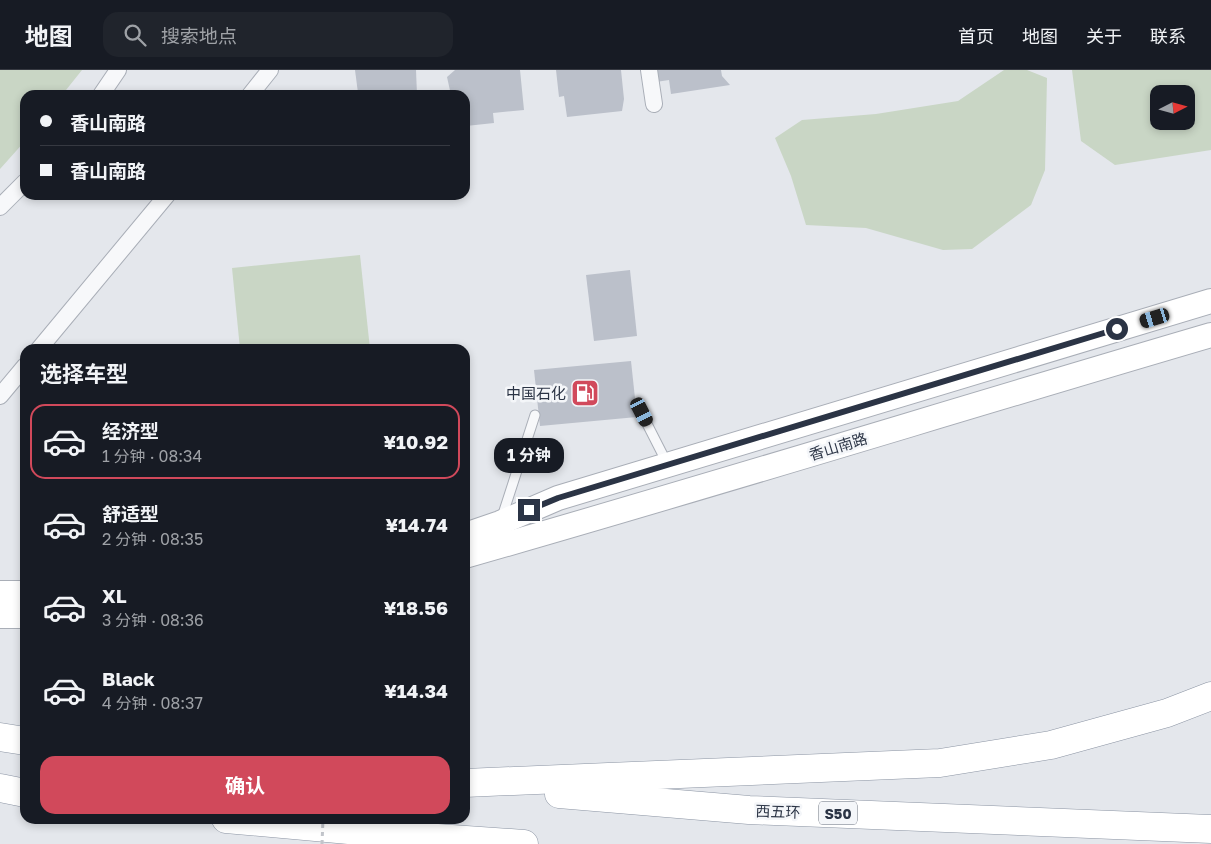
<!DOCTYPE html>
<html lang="zh">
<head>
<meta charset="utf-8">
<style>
	body { margin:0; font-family:"Golos Text","Noto Sans SC",sans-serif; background:#20242c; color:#f1f3f6; height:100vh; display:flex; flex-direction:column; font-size:19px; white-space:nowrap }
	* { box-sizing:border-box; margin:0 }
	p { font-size:16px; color:#9ea1a6 }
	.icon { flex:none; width:28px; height:28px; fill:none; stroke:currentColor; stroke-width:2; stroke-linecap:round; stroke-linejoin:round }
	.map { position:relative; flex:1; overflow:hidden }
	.sheet { position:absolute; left:20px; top:274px; width:450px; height:480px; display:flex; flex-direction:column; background:#171b24; border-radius:15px; box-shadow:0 2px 8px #0003 }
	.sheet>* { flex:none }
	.banner { position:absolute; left:20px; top:20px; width:450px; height:110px; border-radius:15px; box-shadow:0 2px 8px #0003; display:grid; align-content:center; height:110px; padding:0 20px; background:#171b24 }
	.needle { width:32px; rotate:84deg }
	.buttons { position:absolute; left:1150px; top:15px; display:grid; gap:10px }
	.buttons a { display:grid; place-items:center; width:45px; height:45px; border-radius:10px; background:#171b24; box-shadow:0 2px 8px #0003; font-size:25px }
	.end { position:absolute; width:22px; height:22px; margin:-11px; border:6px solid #2b3445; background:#fff; box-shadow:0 0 0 2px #fff }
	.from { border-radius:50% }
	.bubble { position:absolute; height:35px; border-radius:15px; background:#171b24; box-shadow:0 2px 8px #0003; font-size:16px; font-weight:700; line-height:35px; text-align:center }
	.car { position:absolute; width:15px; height:30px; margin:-15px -8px; border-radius:6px; box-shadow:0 0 4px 1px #0007; background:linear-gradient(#222 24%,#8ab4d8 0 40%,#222 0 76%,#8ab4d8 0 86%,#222 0) }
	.banner b { display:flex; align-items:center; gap:18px; height:48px; font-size:19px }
	.banner b+b { border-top:1px solid #363941 }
	.banner i { width:12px; height:12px; background:#f1f3f6 }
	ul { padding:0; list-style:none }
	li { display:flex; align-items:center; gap:15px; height:75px; margin:0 10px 8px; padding:0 10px; border:2px solid transparent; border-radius:15px }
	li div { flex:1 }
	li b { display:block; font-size:19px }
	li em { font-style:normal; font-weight:700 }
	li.on { border-color:#d1495b }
	li>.icon { width:45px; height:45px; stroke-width:1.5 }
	h2 { padding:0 20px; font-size:22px; line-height:60px }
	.primary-button { display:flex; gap:10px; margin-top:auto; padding:10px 20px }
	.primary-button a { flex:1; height:58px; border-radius:15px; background:#d1495b; color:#fff; font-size:20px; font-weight:700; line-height:58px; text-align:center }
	header { display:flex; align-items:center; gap:30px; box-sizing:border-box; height:70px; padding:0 25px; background:#171b24; border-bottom:1px solid #363941 }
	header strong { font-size:24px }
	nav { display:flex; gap:28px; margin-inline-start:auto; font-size:18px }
	.search { width:350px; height:45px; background:#20242c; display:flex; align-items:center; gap:12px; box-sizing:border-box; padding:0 18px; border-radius:15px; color:#9ea1a6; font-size:19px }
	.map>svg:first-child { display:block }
</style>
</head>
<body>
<header>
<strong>地图</strong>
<div class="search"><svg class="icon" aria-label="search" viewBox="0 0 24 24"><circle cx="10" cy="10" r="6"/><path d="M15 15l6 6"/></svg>搜索地点</div>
<nav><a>首页</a><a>地图</a><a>关于</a><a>联系</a></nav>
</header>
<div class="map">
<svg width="1211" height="774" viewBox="0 0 1211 774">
	<rect width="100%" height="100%" fill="#e4e7ec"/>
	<g fill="#c9d6c5" fill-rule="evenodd">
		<polygon points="0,0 82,0 62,25 25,25 25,71 0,99"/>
		<polygon points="1004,0 1027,0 1047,8 1045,100 1031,135 972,179 943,180 866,158 806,155 791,106 775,68 802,50 876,44 958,31"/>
		<path d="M 1072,0 L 1211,0 L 1211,80 L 1115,95 L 1081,71 ZM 1159,24 L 1186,24 L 1186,51 L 1159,51 Z"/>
		<polygon points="360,185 370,279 240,279 232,198"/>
	</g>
	<g fill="#bbc0ca">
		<polygon points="355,0 416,0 417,25 361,25 358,23"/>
		<polygon points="455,0 520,0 524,40 493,43 494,53 466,56 465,25 451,25 447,7"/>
		<polygon points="556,0 621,0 624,29 622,41 567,47 564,26 559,27"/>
		<polygon points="654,0 721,0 722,6 730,15 671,24 669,10 656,12"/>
		<polygon points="630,200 637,266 594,271 586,205"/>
		<polygon points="631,291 637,347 540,356 534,300"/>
	</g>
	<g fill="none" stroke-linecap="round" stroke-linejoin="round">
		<defs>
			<g id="lane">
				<polyline points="641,342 667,393"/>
				<polyline points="502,447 535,345"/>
			</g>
			<g id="street">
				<polyline points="649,0 654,34"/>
				<polyline points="101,25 118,0"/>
				<polyline points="250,25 270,0"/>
				<polyline points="0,137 25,112"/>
				<polyline points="39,279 167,125"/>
				<polyline points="0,326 25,296"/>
			</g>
			<g id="secondary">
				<polyline points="465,465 500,453 558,428 1211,231"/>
				<path d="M 465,486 C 714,415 962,338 1211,265"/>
				<polyline points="0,523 25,523"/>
				<polyline points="0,546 25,546"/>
			</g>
			<g id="highway">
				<polyline points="0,667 25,671"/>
				<polyline points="465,713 940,693 1051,675 1167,643 1211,626"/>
				<polyline points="0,718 25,723"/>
				<polyline points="559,724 749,740 1211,759"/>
				<polyline points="226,749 437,768 524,774"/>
			</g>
		</defs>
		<use href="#lane" stroke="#a9aeb7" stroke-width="11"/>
		<use href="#street" stroke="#a9aeb7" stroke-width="18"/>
		<use href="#secondary" stroke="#a9aeb7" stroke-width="26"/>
		<use href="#highway" stroke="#8b94a3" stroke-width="29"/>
		<use href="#lane" stroke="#f7f8fa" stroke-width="9"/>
		<use href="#street" stroke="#f7f8fa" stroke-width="16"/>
		<use href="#secondary" stroke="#fff" stroke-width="24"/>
		<use href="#highway" stroke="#fff" stroke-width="28"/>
		<polyline stroke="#c2c5cb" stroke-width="3" stroke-dasharray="4 4" stroke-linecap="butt" points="322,774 323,749"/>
	</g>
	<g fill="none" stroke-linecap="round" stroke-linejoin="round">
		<polyline stroke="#2b3445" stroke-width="6" points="529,440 558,428 1117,259"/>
	</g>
	<defs>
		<symbol id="fuel-square" viewBox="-11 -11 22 22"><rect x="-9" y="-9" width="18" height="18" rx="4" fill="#d1495b" stroke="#f4f6f9"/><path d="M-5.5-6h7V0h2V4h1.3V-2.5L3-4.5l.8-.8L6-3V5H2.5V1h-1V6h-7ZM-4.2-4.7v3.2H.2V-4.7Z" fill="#fff"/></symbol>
	</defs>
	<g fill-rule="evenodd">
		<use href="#fuel-square" x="569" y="307" width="32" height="32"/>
	</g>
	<g text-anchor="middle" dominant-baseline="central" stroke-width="5" stroke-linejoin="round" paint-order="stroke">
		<rect fill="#f4f6f9" stroke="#676e7b" stroke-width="1" x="819" y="731.5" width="38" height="23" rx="4"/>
		<g font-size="14" font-weight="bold" fill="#2b3445">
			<text x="838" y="743">S50</text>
		</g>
		<g font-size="15" fill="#2b3445" stroke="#f4f6f9" text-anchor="end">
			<text x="566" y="323">中国石化</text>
		</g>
		<g font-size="15" fill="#2b3445" stroke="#f4f6f9">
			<text transform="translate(838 376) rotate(-17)">香山南路</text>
			<text transform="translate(778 741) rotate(2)">西五环</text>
		</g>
	</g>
</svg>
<div class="buttons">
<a><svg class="needle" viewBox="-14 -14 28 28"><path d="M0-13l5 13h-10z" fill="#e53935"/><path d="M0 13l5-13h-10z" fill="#9ea1a6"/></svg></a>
</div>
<i class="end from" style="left:1117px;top:259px"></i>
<i class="end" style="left:529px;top:440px"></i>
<div class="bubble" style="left:494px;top:368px;width:70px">1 分钟</div>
<i class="car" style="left:1155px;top:248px;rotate:253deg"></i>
<i class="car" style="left:642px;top:342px;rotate:153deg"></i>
<div class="banner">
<b><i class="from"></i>香山南路</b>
<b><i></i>香山南路</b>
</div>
<section class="sheet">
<h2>选择车型</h2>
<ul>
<li class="on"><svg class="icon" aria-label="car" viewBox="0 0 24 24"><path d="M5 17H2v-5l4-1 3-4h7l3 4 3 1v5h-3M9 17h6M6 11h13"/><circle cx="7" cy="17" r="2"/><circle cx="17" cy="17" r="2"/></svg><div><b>经济型</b><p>1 分钟 · 08:34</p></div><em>¥10.92</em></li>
<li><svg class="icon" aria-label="car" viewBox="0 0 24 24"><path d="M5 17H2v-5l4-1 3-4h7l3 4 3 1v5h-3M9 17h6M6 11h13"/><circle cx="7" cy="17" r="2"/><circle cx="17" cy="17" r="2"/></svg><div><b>舒适型</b><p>2 分钟 · 08:35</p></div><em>¥14.74</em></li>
<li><svg class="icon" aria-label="car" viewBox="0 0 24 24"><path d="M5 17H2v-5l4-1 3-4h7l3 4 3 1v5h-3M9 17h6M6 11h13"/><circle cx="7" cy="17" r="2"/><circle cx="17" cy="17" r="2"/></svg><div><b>XL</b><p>3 分钟 · 08:36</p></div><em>¥18.56</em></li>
<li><svg class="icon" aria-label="car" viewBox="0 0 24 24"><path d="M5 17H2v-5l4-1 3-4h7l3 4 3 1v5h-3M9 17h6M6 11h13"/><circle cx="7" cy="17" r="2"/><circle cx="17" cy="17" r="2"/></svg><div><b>Black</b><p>4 分钟 · 08:37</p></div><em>¥14.34</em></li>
</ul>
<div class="primary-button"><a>确认</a></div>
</section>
</div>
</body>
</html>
